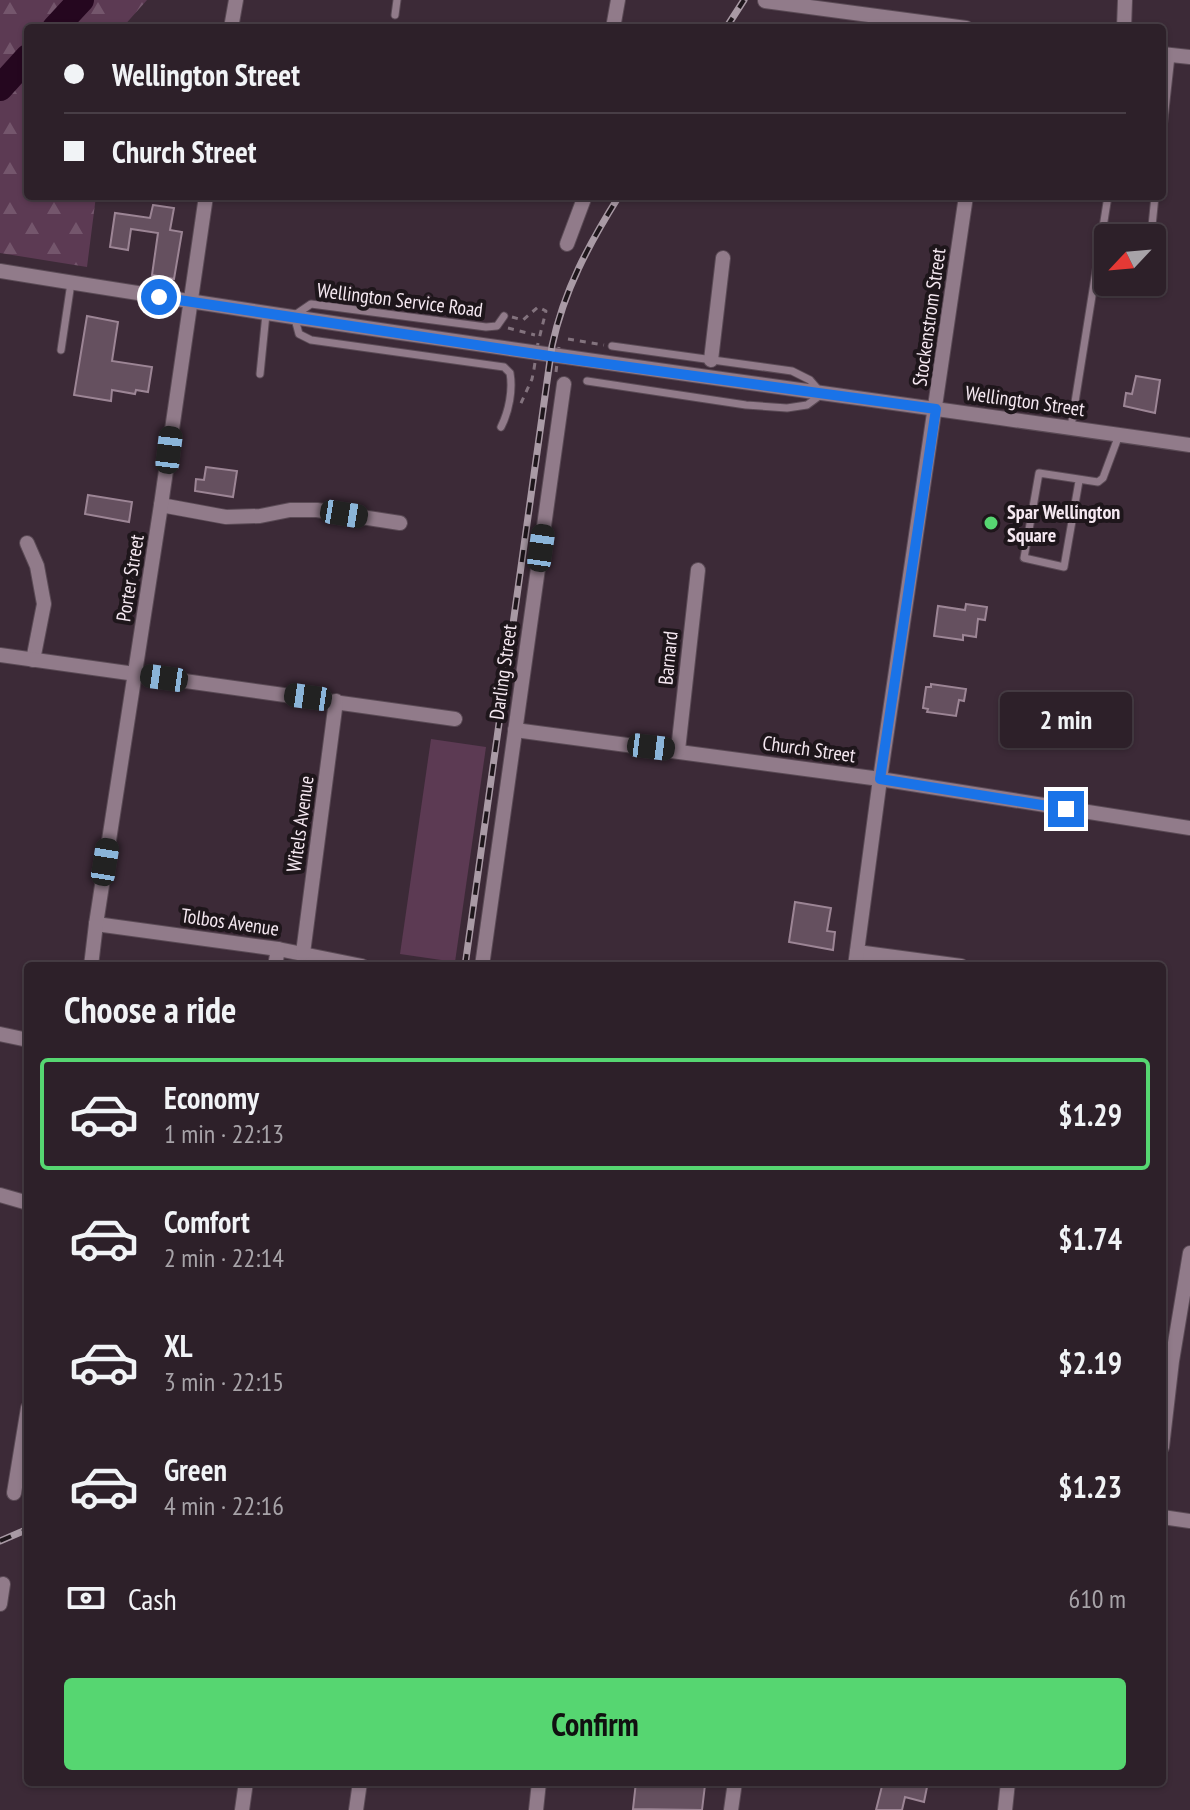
<!DOCTYPE html>
<html lang="en">
<head>
<meta charset="utf-8">
<style>
	body { margin:0; font-family:"PT Sans Narrow",sans-serif; background:#352831; color:#f1f3f6; height:100vh; display:flex; flex-direction:column; font-size:30px; white-space:nowrap }
	* { box-sizing:border-box; margin:0 }
	p { font-size:26px; color:#a7a3a8 }
	.icon { flex:none; width:44px; height:44px; fill:none; stroke:currentColor; stroke-width:2; stroke-linecap:round; stroke-linejoin:round }
	.map { position:relative; flex:1; overflow:hidden }
	.panel { position:absolute; left:24px; top:962px; width:1142px; height:824px; display:flex; flex-direction:column; background:#2d2029; border-radius:8px; box-shadow:0 2px 6px #0004,0 0 0 2px #483e46 }
	.panel>* { flex:none }
	.hud { position:absolute; left:24px; top:24px; width:1142px; height:176px; border-radius:8px; box-shadow:0 2px 6px #0004,0 0 0 2px #483e46; display:grid; align-content:center; height:176px; padding:0 40px; background:#2d2029 }
	.needle { width:52px; rotate:244deg }
	.tools { position:absolute; left:1094px; top:224px; display:grid; gap:16px }
	.tools a { display:grid; place-items:center; width:72px; height:72px; border-radius:8px; background:#2d2029; box-shadow:0 2px 6px #0004,0 0 0 2px #483e46; font-size:40px }
	.end { position:absolute; width:36px; height:36px; margin:-18px; border:10px solid #1a73e8; background:#fff; box-shadow:0 0 0 4px #fff }
	.from { border-radius:50% }
	.bubble { position:absolute; height:56px; border-radius:8px; background:#2d2029; box-shadow:0 2px 6px #0004,0 0 0 2px #483e46; font-size:26px; font-weight:700; line-height:56px; text-align:center }
	.car { position:absolute; width:24px; height:48px; margin:-24px -12px; border-radius:10px; box-shadow:0 0 6px 2px #0007; background:linear-gradient(#222 24%,#8ab4d8 0 40%,#222 0 76%,#8ab4d8 0 86%,#222 0) }
	.hud b { display:flex; align-items:center; gap:28px; height:76px; font-size:30px }
	.hud b+b { border-top:2px solid #483e46 }
	.hud i { width:20px; height:20px; background:#f1f3f6 }
	ul { padding:0; list-style:none }
	li { display:flex; align-items:center; gap:24px; height:112px; margin:0 16px 12px; padding:0 24px; border:4px solid transparent; border-radius:8px }
	li div { flex:1 }
	li b { display:block; font-size:30px }
	li em { font-style:normal; font-weight:700 }
	li.active { border-color:#56d671 }
	li>.icon { width:72px; height:72px; stroke-width:1.5 }
	h2 { padding:0 40px; font-size:36px; line-height:96px }
	.pay { display:flex; align-items:center; gap:20px; height:88px; padding:0 40px; font-size:30px }
	.pay p { margin-inline-start:auto }
	.primary-button { display:flex; gap:16px; margin-top:auto; padding:16px 40px }
	.primary-button a { flex:1; height:92px; border-radius:8px; background:#56d671; color:#111; font-size:32px; font-weight:700; line-height:92px; text-align:center }
	.map>svg:first-child { display:block }
</style>
</head>
<body>
<div class="map">
<svg width="1190" height="1810" viewBox="0 0 1190 1810">
	<defs>
		<pattern id="forest-firs" width="22" height="20" patternUnits="userSpaceOnUse" patternTransform="scale(2)"><rect width="22" height="20" fill="#5c3a53"/><path d="M5 1l3.5 6h-7zM16 11l3.5 6h-7z" fill="#74566c"/></pattern>
	</defs>
	<rect width="100%" height="100%" fill="#3c2a37"/>
	<polygon fill="#5c3a53" points="431,739 486,747 455,962 400,954"/>
	<polygon fill="url(#forest-firs)" points="0,0 147,0 122,28 28,28 28,196 96,196 87,267 0,253"/>
	<g fill="none" stroke-linecap="round" stroke-linejoin="round">
		<g stroke="#25071f" stroke-width="26">
			<polyline points="55,28 81,0"/>
			<polyline points="0,88 28,57"/>
		</g>
	</g>
	<g fill="#65505f" stroke="#9c8595" stroke-width="2">
		<polygon points="153,205 174,208 170,230 182,232 174,279 152,275 158,233 131,229 128,250 110,247 115,213 150,218"/>
		<polygon points="87,316 118,322 112,361 152,367 148,392 136,390 135,394 112,390 111,401 74,395"/>
		<polygon points="1136,376 1160,380 1155,413 1124,406 1126,393 1132,394"/>
		<polygon points="206,467 237,471 233,497 195,491 196,479 204,480"/>
		<polygon points="88,495 132,502 129,522 85,514"/>
		<polygon points="966,604 987,607 985,620 978,619 976,637 963,635 963,640 934,636 938,606 965,610"/>
		<polygon points="931,684 966,689 964,701 959,700 956,716 927,712 928,709 923,708 926,687 931,687"/>
		<polygon points="795,902 831,908 827,931 835,932 833,950 789,942"/>
		<polygon points="636,1782 705,1785 702,1810 633,1809"/>
		<polygon points="883,1782 912,1785 913,1782 928,1782 924,1802 905,1797 902,1810 876,1810"/>
	</g>
	<g fill="none" stroke-linecap="round" stroke-linejoin="round">
		<defs>
			<g id="service">
				<polyline points="395,15 397,0"/>
				<polyline points="1162,137 1171,56"/>
				<polyline points="1152,226 1155,196"/>
				<polyline points="292,317 311,304 486,327 497,326 504,316"/>
				<path d="M 295,319 L 299,334 L 311,340 L 504,367 L 510,373 C 513,390 509,411 501,427"/>
				<polyline points="61,350 71,283"/>
				<polyline points="260,374 266,314"/>
				<polyline points="587,381 746,405 787,408 807,405 822,394 810,380 792,371 612,346"/>
				<polyline points="1071,427 1108,196"/>
				<polyline points="1079,481 1064,567 1024,558 1039,473 1098,482 1103,478 1119,435"/>
			</g>
			<g id="minor">
				<polyline points="765,1 966,28"/>
				<polyline points="231,28 236,0"/>
				<polyline points="613,28 618,0"/>
				<polyline points="1124,28 1125,0"/>
				<polyline points="1162,54 1190,57"/>
				<polyline points="567,244 585,196"/>
				<path d="M 0,271 C 396,336 793,388 1190,445"/>
				<polyline points="711,360 723,258"/>
				<polyline points="161,505 226,517 260,516 290,510 317,510 400,523"/>
				<polyline points="27,543 37,566 44,604 33,660"/>
				<polyline points="0,655 455,719"/>
				<polyline points="515,730 880,779 1190,828"/>
				<polyline points="678,750 698,570"/>
				<polyline points="96,924 278,949 362,966"/>
				<polyline points="857,952 961,966"/>
				<polyline points="303,953 336,701"/>
				<polyline points="91,966 96,924 161,505 206,196"/>
				<polyline points="275,966 278,949"/>
				<polyline points="482,966 564,384"/>
				<polyline points="855,966 880,779 966,196"/>
				<polyline points="0,1034 28,1040"/>
				<polyline points="0,1195 28,1203"/>
				<polyline points="1162,1447 1172,1361 1190,1253"/>
				<polyline points="14,1493 28,1408"/>
				<polyline points="1162,1517 1190,1521"/>
				<polyline points="0,1604 3,1584"/>
				<polyline points="242,1810 246,1782"/>
				<polyline points="356,1810 360,1782"/>
				<polyline points="536,1810 539,1782"/>
				<polyline points="731,1810 735,1782"/>
				<polyline points="1005,1810 1008,1782"/>
			</g>
		</defs>
		<use href="#service" stroke="#5a4a55" stroke-width="9"/>
		<use href="#minor" stroke="#5a4a55" stroke-width="16"/>
		<g stroke="#83737e" stroke-width="3" stroke-dasharray="6 6" stroke-linecap="butt">
			<polyline points="512,317 523,320 538,307 546,311 539,339"/>
			<polyline points="508,328 535,335"/>
			<polyline points="568,339 604,345"/>
			<polyline points="521,403 532,379 534,369"/>
		</g>
		<use href="#service" stroke="#917b8a" stroke-width="7"/>
		<use href="#minor" stroke="#917b8a" stroke-width="14"/>
		<defs>
			<g id="rail">
				<polyline points="726,28 744,0"/>
				<path d="M 465,966 L 552,346 C 564,290 589,244 619,196"/>
				<polyline points="0,1541 28,1529"/>
			</g>
		</defs>
		<use href="#rail" stroke="#a99aa5" stroke-width="7"/>
		<use href="#rail" stroke="#1e161b" stroke-width="4" stroke-dasharray="12" stroke-linecap="butt"/>
		<g stroke="#83737e" stroke-width="3" stroke-dasharray="6 6" stroke-linecap="butt">
			<polyline points="534,369 538,343"/>
			<polyline points="556,372 559,347"/>
		</g>
	</g>
	<g fill="none" stroke-linecap="round" stroke-linejoin="round">
		<polyline stroke="#1a73e8" stroke-width="10" points="159,297 556,357 936,409 880,779 1066,809"/>
	</g>
	<circle fill="#56d671" stroke="#1e161b" stroke-width="3" cx="991" cy="523" r="8"/>
	<g text-anchor="middle" dominant-baseline="central" stroke-width="8" stroke-linejoin="round" paint-order="stroke">
		<g font-size="20" fill="#f5e8f1" stroke="#1e161b">
			<text transform="translate(400 300) rotate(7)">Wellington Service Road</text>
			<text transform="translate(929 317) rotate(-82)">Stockenstrom Street</text>
			<text transform="translate(1025 401) rotate(8)">Wellington Street</text>
			<text transform="translate(130 578) rotate(-81)">Porter Street</text>
			<text transform="translate(668 658) rotate(-84)">Barnard</text>
			<text transform="translate(503 672) rotate(-82)">Darling Street</text>
			<text transform="translate(809 749) rotate(8)">Church Street</text>
			<text transform="translate(300 824) rotate(-82)">Witels Avenue</text>
			<text transform="translate(230 922) rotate(8)">Tolbos Avenue</text>
		</g>
		<g font-size="20" font-weight="bold" fill="#f5e8f1" stroke="#1e161b" text-anchor="start">
			<text x="1007" y="512">Spar Wellington<tspan x="1007" dy="23">Square</tspan></text>
		</g>
	</g>
</svg>
<div class="tools">
<a><svg class="needle" viewBox="-14 -14 28 28"><path d="M0-13l5 13h-10z" fill="#e53935"/><path d="M0 13l5-13h-10z" fill="#a7a3a8"/></svg></a>
</div>
<i class="end from" style="left:159px;top:297px"></i>
<i class="end" style="left:1066px;top:809px"></i>
<div class="bubble" style="left:1000px;top:692px;width:132px">2 min</div>
<i class="car" style="left:169px;top:450px;rotate:7deg"></i>
<i class="car" style="left:344px;top:514px;rotate:99deg"></i>
<i class="car" style="left:541px;top:548px;rotate:8deg"></i>
<i class="car" style="left:164px;top:678px;rotate:278deg"></i>
<i class="car" style="left:308px;top:697px;rotate:278deg"></i>
<i class="car" style="left:651px;top:747px;rotate:97deg"></i>
<i class="car" style="left:105px;top:862px;rotate:9deg"></i>
<div class="hud">
<b><i class="from"></i>Wellington Street</b>
<b><i></i>Church Street</b>
</div>
<section class="panel">
<h2>Choose a ride</h2>
<ul>
<li class="active"><svg class="icon" aria-label="car" viewBox="0 0 24 24"><path d="M5 17H2v-5l4-1 3-4h7l3 4 3 1v5h-3M9 17h6M6 11h13"/><circle cx="7" cy="17" r="2"/><circle cx="17" cy="17" r="2"/></svg><div><b>Economy</b><p>1 min · 22:13</p></div><em>$1.29</em></li>
<li><svg class="icon" aria-label="car" viewBox="0 0 24 24"><path d="M5 17H2v-5l4-1 3-4h7l3 4 3 1v5h-3M9 17h6M6 11h13"/><circle cx="7" cy="17" r="2"/><circle cx="17" cy="17" r="2"/></svg><div><b>Comfort</b><p>2 min · 22:14</p></div><em>$1.74</em></li>
<li><svg class="icon" aria-label="car" viewBox="0 0 24 24"><path d="M5 17H2v-5l4-1 3-4h7l3 4 3 1v5h-3M9 17h6M6 11h13"/><circle cx="7" cy="17" r="2"/><circle cx="17" cy="17" r="2"/></svg><div><b>XL</b><p>3 min · 22:15</p></div><em>$2.19</em></li>
<li><svg class="icon" aria-label="car" viewBox="0 0 24 24"><path d="M5 17H2v-5l4-1 3-4h7l3 4 3 1v5h-3M9 17h6M6 11h13"/><circle cx="7" cy="17" r="2"/><circle cx="17" cy="17" r="2"/></svg><div><b>Green</b><p>4 min · 22:16</p></div><em>$1.23</em></li>
</ul>
<div class="pay"><svg class="icon" aria-label="cash" viewBox="0 0 24 24"><path d="M3 7h18v10H3z"/><circle cx="12" cy="12" r="2"/></svg>Cash<p>610 m</p></div>
<div class="primary-button"><a>Confirm</a></div>
</section>
</div>
</body>
</html>
